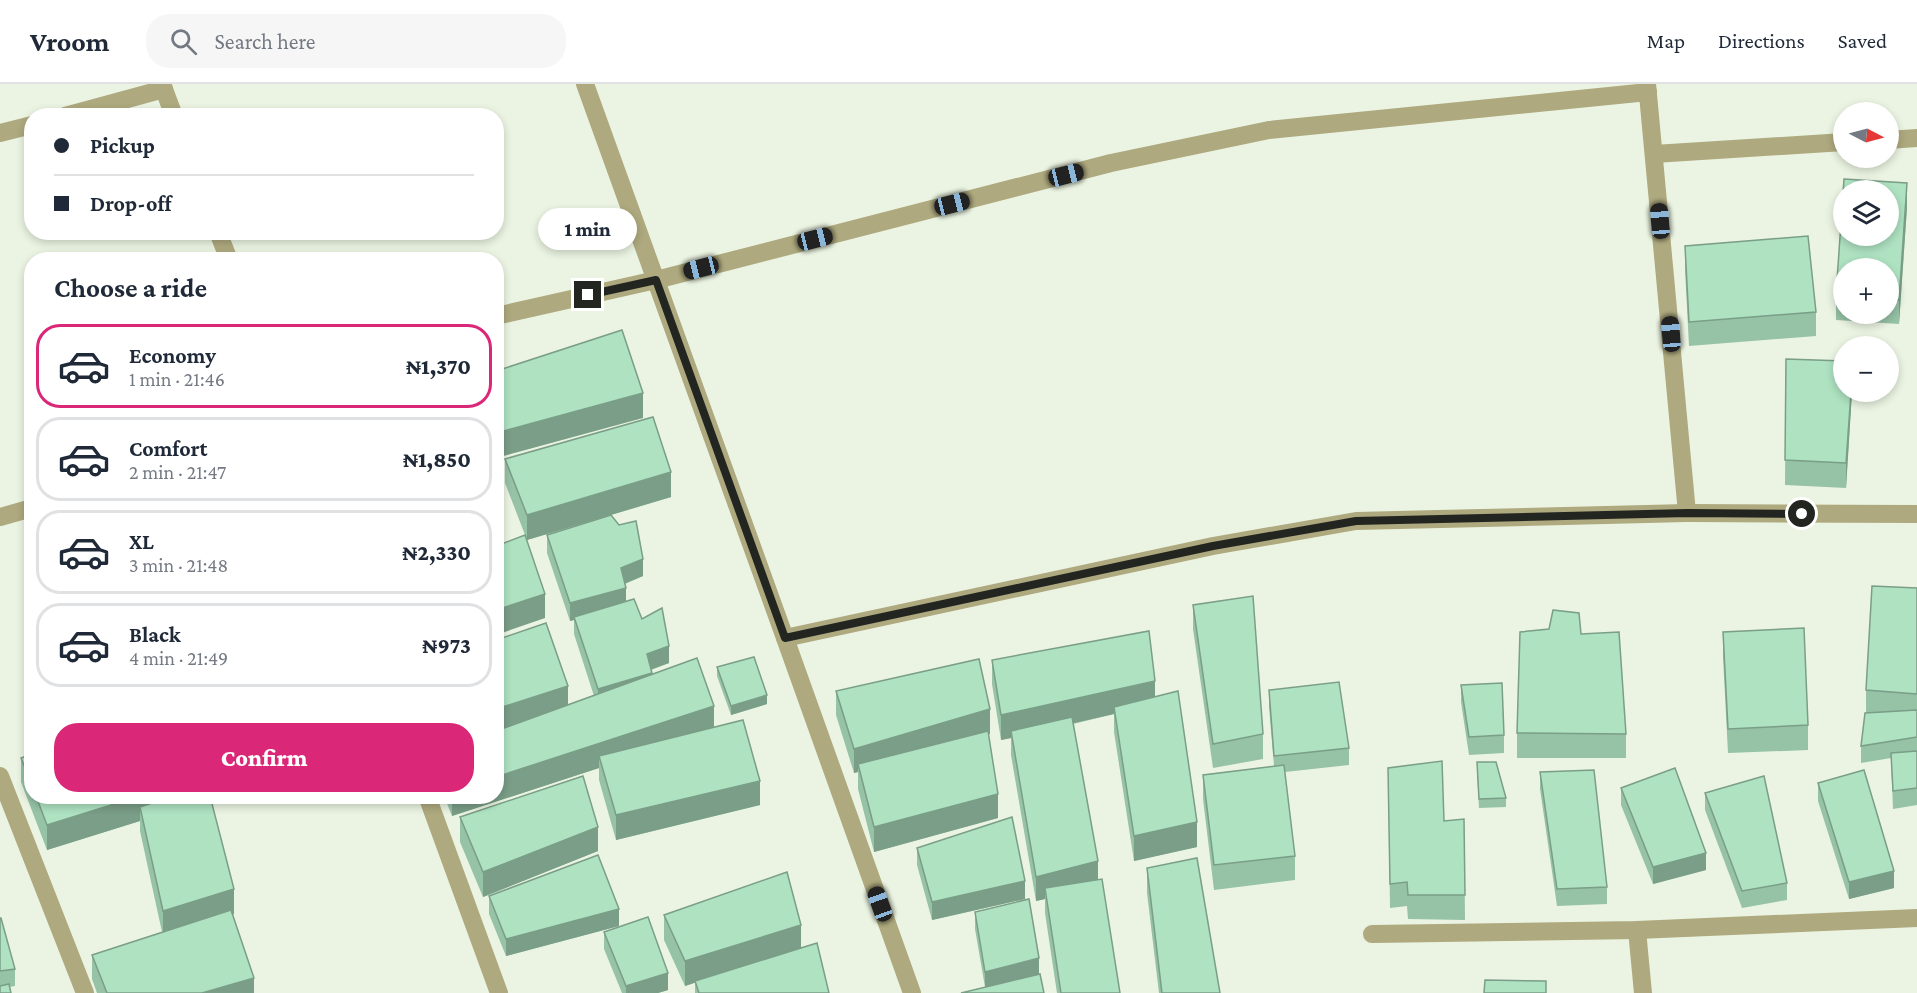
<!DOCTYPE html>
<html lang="en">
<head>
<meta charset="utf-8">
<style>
	body { margin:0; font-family:"Crimson Pro",serif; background:#f6f6f7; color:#1f2937; height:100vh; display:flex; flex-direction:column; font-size:22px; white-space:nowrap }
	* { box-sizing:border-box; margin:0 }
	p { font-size:20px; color:#747a83 }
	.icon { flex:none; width:33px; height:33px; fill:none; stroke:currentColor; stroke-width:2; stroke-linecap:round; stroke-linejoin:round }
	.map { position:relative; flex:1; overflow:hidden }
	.drawer { position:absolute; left:24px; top:168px; width:480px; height:552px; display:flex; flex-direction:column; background:#fff; border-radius:24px; box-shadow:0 3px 9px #0003 }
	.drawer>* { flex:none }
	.banner { position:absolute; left:24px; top:24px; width:480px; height:132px; border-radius:24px; box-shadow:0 3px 9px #0003; display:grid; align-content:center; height:132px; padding:0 30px; background:#fff }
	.needle { width:39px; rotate:96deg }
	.fabs { position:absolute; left:1833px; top:18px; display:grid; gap:12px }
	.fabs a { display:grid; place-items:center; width:66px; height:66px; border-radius:50%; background:#fff; box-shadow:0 3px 9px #0003; font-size:30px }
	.end { position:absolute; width:27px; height:27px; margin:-14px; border:8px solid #232620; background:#fff; box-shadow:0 0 0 3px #fff }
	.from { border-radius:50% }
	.bubble { position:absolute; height:42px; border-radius:21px; background:#fff; box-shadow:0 3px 9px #0003; font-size:20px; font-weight:800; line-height:42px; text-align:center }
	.car { position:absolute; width:18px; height:36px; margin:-18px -9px; border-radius:8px; box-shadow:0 0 4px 2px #0007; background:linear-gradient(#222 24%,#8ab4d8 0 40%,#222 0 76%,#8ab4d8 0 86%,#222 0) }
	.banner b { display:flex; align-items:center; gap:21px; height:57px; font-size:22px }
	.banner b+b { border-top:2px solid #e0e1e3 }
	.banner i { width:15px; height:15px; background:#1f2937 }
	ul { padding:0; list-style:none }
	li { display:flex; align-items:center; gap:18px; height:84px; margin:0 12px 9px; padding:0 18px; border:3px solid #e0e1e3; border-radius:24px }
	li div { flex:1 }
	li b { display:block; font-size:22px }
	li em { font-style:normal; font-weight:800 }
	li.selected { border-color:#db2777 }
	li>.icon { width:54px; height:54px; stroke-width:1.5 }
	h2 { padding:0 30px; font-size:27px; line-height:72px }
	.action { display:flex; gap:12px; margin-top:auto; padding:12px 30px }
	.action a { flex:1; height:69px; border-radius:24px; background:#db2777; color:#fff; font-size:24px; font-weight:800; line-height:69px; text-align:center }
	header { display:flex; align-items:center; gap:36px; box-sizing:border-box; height:84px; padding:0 30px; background:#fff; border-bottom:2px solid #e0e1e3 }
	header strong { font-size:28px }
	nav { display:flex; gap:33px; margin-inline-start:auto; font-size:21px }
	.search { width:420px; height:54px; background:#f6f6f7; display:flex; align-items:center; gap:15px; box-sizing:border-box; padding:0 21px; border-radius:24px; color:#747a83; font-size:22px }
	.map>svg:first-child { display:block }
</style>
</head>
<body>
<header>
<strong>Vroom</strong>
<div class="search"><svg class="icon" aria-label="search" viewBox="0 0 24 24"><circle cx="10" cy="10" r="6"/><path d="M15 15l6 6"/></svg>Search here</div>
<nav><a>Map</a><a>Directions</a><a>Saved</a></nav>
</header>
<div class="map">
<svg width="1917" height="909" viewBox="0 0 1917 909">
	<rect width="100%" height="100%" fill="#ebf4e2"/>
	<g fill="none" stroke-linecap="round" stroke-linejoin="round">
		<g stroke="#aea97e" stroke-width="18">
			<polyline points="162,0 174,32"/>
			<polyline points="585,0 785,554"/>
			<polyline points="65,32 164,5"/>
			<polyline points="0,49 32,41"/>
			<polyline points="1888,56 1917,54"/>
			<polyline points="1654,70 1844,58"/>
			<polyline points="218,148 229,176"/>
			<polyline points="496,232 656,196 1111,79 1269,46 1648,8"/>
			<polyline points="1687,429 1917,430"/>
			<polyline points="0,433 32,424"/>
			<polyline points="0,692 85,909"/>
			<polyline points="427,712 499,909"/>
			<polyline points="1637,846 1643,909"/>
			<polyline points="1372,850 1637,846 1917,834"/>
			<polyline points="912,909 785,554 1213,462 1356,437 1687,429 1647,0"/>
		</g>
	</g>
	<g fill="#96c2a6" fill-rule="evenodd">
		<path d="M 1844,95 L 1907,99 L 1907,123 L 1899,240 L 1836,236 L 1836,211 ZM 1844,106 L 1888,106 L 1888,152 L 1844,152 ZM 1844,184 L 1888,184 L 1888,230 L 1844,230 Z"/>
		<polygon points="1685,162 1816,228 1816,252 1689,262 1685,186"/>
		<polygon points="1786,275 1844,308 1852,308 1846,404 1785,401"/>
		<polygon points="505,375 671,413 527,456 505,399"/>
		<polygon points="547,451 643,492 625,500 626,517 642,535 669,579 651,586 652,591 714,643 760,721 616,756 599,696 599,684 452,732 444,712 496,712 568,621 594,612 574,550 574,536 570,537 547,469"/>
		<polygon points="1917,504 1917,721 1893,725 1891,674 1861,679 1861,662 1866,629 1866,606"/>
		<polygon points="1193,521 1263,650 1263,675 1213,684 1193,545"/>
		<polygon points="1723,548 1808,641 1808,666 1728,669 1723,573"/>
		<polygon points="1581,550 1626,650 1626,674 1517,674 1517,649"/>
		<polygon points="992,576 1155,613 1197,763 1134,777 1114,648 1114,630 1073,640 1098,795 1120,909 1057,909 1045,829 1045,815 1036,817 1011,671 1011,654 1001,656 992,600"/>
		<polygon points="717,583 767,620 731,631 717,592"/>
		<polygon points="1461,601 1504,651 1504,669 1469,671 1461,618"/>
		<polygon points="1269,606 1349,664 1349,681 1285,688 1295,772 1295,796 1214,806 1203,715 1203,691 1274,682 1269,623"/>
		<polygon points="836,607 990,650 988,650 998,734 874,768 858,705 858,688 854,689 836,631"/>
		<polygon points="32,670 32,712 154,712 154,719 234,830 233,830 254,909 97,909 92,895 92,871 162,848 140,747 140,737 47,766 21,698 21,674"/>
		<polygon points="1388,684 1444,737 1464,735 1465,836 1408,835 1407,822 1390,824"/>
		<polygon points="1477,687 1506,714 1506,723 1479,724"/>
		<polygon points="1540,688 1607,803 1607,820 1557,822 1540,705"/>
		<polygon points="1818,699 1894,804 1849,815 1818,717"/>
		<polygon points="1621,704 1706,786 1653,800 1621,721"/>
		<polygon points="1705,709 1787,799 1787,816 1742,824 1705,726"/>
		<polygon points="460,733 598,767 483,813 460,758"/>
		<polygon points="917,764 1025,815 932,836 917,781"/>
		<polygon points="1147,784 1220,909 1159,909 1147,809"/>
		<polygon points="489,812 619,842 506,872 489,830"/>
		<polygon points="975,828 1039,890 985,903 975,845"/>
		<polygon points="664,831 801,864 829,909 695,909 695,898 685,902 664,856"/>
		<polygon points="0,834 15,885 15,902 9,903 0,909"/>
		<polygon points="604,848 668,906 658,909 622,909 604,865"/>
	</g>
	<g fill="#7a9e87">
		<polygon points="1907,99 1907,123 1899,240 1899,216"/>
		<polygon points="1851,308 1852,308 1846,404 1846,379"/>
		<polygon points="643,309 643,334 496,374 496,349"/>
		<polygon points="671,388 671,413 527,456 527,431"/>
		<polygon points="500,444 500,469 496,470 496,445"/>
		<polygon points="643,475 643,492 621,501 621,484"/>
		<polygon points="626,504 626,521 574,533 574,536 570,537 570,519"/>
		<polygon points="545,510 545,534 496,551 496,526"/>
		<polygon points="669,562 669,579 647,587 647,570"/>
		<polygon points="652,589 652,607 598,622 598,605"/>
		<polygon points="1155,597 1155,621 1114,623 1114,630 1012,653 1011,647 1011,654 1001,656 1001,631"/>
		<polygon points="568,602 568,626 496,650 496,625"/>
		<polygon points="767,611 767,620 731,631 731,622"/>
		<polygon points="714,622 714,646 599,672 599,684 452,732 452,712 496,712 496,693"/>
		<polygon points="990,625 990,650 860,687 858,680 858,688 854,689 854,665"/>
		<polygon points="760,697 760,721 616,756 616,731"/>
		<polygon points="998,710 998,734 874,768 874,743"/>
		<polygon points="140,712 154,712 154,733 140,723 140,737 47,766 47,741"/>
		<polygon points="1197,738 1197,763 1134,777 1134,752"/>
		<polygon points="598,743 598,767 483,813 483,788"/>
		<polygon points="1706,769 1706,786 1653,800 1653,783"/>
		<polygon points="1098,777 1098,801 1045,804 1045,815 1036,817 1036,793"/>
		<polygon points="1894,787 1894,804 1849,815 1849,798"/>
		<polygon points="1025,797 1025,815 932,836 932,818"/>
		<polygon points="234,805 234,830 163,852 163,827"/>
		<polygon points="619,825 619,842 506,872 506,855"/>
		<polygon points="801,841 801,865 685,902 685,877"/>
		<polygon points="1039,874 1039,891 985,905 985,888"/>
		<polygon points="668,889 668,906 658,909 626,909 626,902"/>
		<polygon points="254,894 254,909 202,909"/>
	</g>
	<g fill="#aee2c1" stroke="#7a9e87" stroke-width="1.5" fill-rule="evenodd">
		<path d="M 1844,95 L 1907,99 L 1899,216 L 1888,215 L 1888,184 L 1844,184 L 1844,212 L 1836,211 ZM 1844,106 L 1888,106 L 1888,152 L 1844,152 Z"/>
		<polygon points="1808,152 1816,228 1689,238 1685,162"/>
		<polygon points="622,246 643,309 496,349 496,287"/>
		<polygon points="1786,275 1844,277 1844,308 1851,308 1846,379 1785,376"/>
		<polygon points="653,333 671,388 527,431 505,375"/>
		<polygon points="611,431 619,441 636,437 643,475 621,484 626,504 570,519 547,451"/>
		<polygon points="496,433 500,444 496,445"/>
		<polygon points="525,451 545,510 496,526 496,462"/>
		<polygon points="1872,502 1917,504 1917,610 1866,606"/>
		<polygon points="1253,512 1263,650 1213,660 1193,521"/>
		<polygon points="634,515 642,535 662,524 669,562 647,570 652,589 598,605 574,533"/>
		<polygon points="1553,526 1579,529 1581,550 1619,548 1626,650 1517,649 1520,548 1549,545"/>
		<polygon points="546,539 568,602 496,625 496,556"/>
		<polygon points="1804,544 1808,641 1728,645 1723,548"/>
		<polygon points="1149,547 1155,597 1001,631 992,576"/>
		<polygon points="754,573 767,611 731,622 717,583"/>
		<polygon points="697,574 714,622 496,693 496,647"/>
		<polygon points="979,575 990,625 854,665 836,607"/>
		<polygon points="1339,598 1349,664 1274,672 1269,606"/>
		<polygon points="1502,599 1504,651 1469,653 1461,601"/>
		<polygon points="1178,607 1197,738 1134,752 1114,623"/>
		<polygon points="1917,626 1917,653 1861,662 1865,629"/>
		<polygon points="1072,633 1098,777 1036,793 1011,647"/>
		<polygon points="743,636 760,697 616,731 599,672"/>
		<polygon points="988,647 998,710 874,743 858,680"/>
		<polygon points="1917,667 1917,704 1893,707 1891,669"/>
		<polygon points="32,670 32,701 21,674"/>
		<polygon points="1442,677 1444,737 1464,735 1465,811 1408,811 1407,798 1390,800 1388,684"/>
		<polygon points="1477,678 1496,678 1506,714 1479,715"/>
		<polygon points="1284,681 1295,772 1214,781 1203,691"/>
		<polygon points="1675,684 1706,769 1653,783 1621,704"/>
		<polygon points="1594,686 1607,803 1557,805 1540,688"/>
		<polygon points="1864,686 1894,787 1849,798 1818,699"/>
		<polygon points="583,692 598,743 483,788 460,733"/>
		<polygon points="1764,692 1787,799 1742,807 1705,709"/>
		<polygon points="36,712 140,712 47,741"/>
		<polygon points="173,712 210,712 234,805 163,827 140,723"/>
		<polygon points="1012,733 1025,797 932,818 917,764"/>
		<polygon points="598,771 619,825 506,855 489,812"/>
		<polygon points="1197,774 1220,909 1162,909 1147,784"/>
		<polygon points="787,788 801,841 685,877 664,831"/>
		<polygon points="1102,795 1120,909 1061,909 1045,804"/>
		<polygon points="1029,815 1039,874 985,888 975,828"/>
		<polygon points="231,826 254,894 202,909 107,909 92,871"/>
		<polygon points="648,833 668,889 626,902 604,848"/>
		<polygon points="0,834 1,834 15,885 0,887"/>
		<polygon points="817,859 829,909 699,909 695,897"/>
		<polygon points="1040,890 1044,909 961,909"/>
		<polygon points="1485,896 1546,897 1546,909 1484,909"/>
		<polygon points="9,900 11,909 0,909 0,902"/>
	</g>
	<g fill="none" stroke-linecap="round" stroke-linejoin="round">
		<polyline stroke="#232620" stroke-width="8" points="588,211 656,196 785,554 1213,462 1356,437 1687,429 1802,430"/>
	</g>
</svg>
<div class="fabs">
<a><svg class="needle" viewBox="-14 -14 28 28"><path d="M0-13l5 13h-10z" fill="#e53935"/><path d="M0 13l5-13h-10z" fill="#747a83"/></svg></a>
<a><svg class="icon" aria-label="layers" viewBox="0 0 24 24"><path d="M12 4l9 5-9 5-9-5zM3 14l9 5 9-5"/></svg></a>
<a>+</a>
<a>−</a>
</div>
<i class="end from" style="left:1802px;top:430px"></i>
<i class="end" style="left:588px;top:211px"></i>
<div class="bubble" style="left:538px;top:124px;width:99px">1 min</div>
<i class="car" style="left:1066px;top:91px;rotate:76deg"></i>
<i class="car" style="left:952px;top:120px;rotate:76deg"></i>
<i class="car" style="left:1660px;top:137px;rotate:355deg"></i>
<i class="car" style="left:815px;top:155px;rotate:76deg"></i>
<i class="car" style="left:701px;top:184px;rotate:256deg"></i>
<i class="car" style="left:1671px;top:250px;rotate:355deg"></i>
<i class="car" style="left:880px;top:820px;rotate:340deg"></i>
<div class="banner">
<b><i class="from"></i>Pickup</b>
<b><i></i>Drop-off</b>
</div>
<section class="drawer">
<h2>Choose a ride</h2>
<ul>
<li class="selected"><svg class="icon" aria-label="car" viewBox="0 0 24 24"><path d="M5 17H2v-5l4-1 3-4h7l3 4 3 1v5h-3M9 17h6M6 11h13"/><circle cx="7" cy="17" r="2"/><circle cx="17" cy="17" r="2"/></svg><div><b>Economy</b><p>1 min · 21:46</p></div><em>₦1,370</em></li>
<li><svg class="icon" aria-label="car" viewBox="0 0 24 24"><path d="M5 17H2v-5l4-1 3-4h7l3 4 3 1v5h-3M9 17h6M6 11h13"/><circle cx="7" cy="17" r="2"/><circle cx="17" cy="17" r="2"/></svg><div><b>Comfort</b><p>2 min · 21:47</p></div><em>₦1,850</em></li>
<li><svg class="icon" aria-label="car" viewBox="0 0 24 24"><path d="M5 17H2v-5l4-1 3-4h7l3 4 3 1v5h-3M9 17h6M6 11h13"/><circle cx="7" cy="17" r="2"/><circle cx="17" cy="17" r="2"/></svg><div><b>XL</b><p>3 min · 21:48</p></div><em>₦2,330</em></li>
<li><svg class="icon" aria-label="car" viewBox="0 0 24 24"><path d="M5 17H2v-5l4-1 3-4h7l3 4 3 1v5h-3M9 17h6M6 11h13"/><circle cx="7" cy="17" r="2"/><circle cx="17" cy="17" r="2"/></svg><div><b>Black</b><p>4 min · 21:49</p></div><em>₦973</em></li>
</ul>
<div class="action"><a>Confirm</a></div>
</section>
</div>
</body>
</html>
